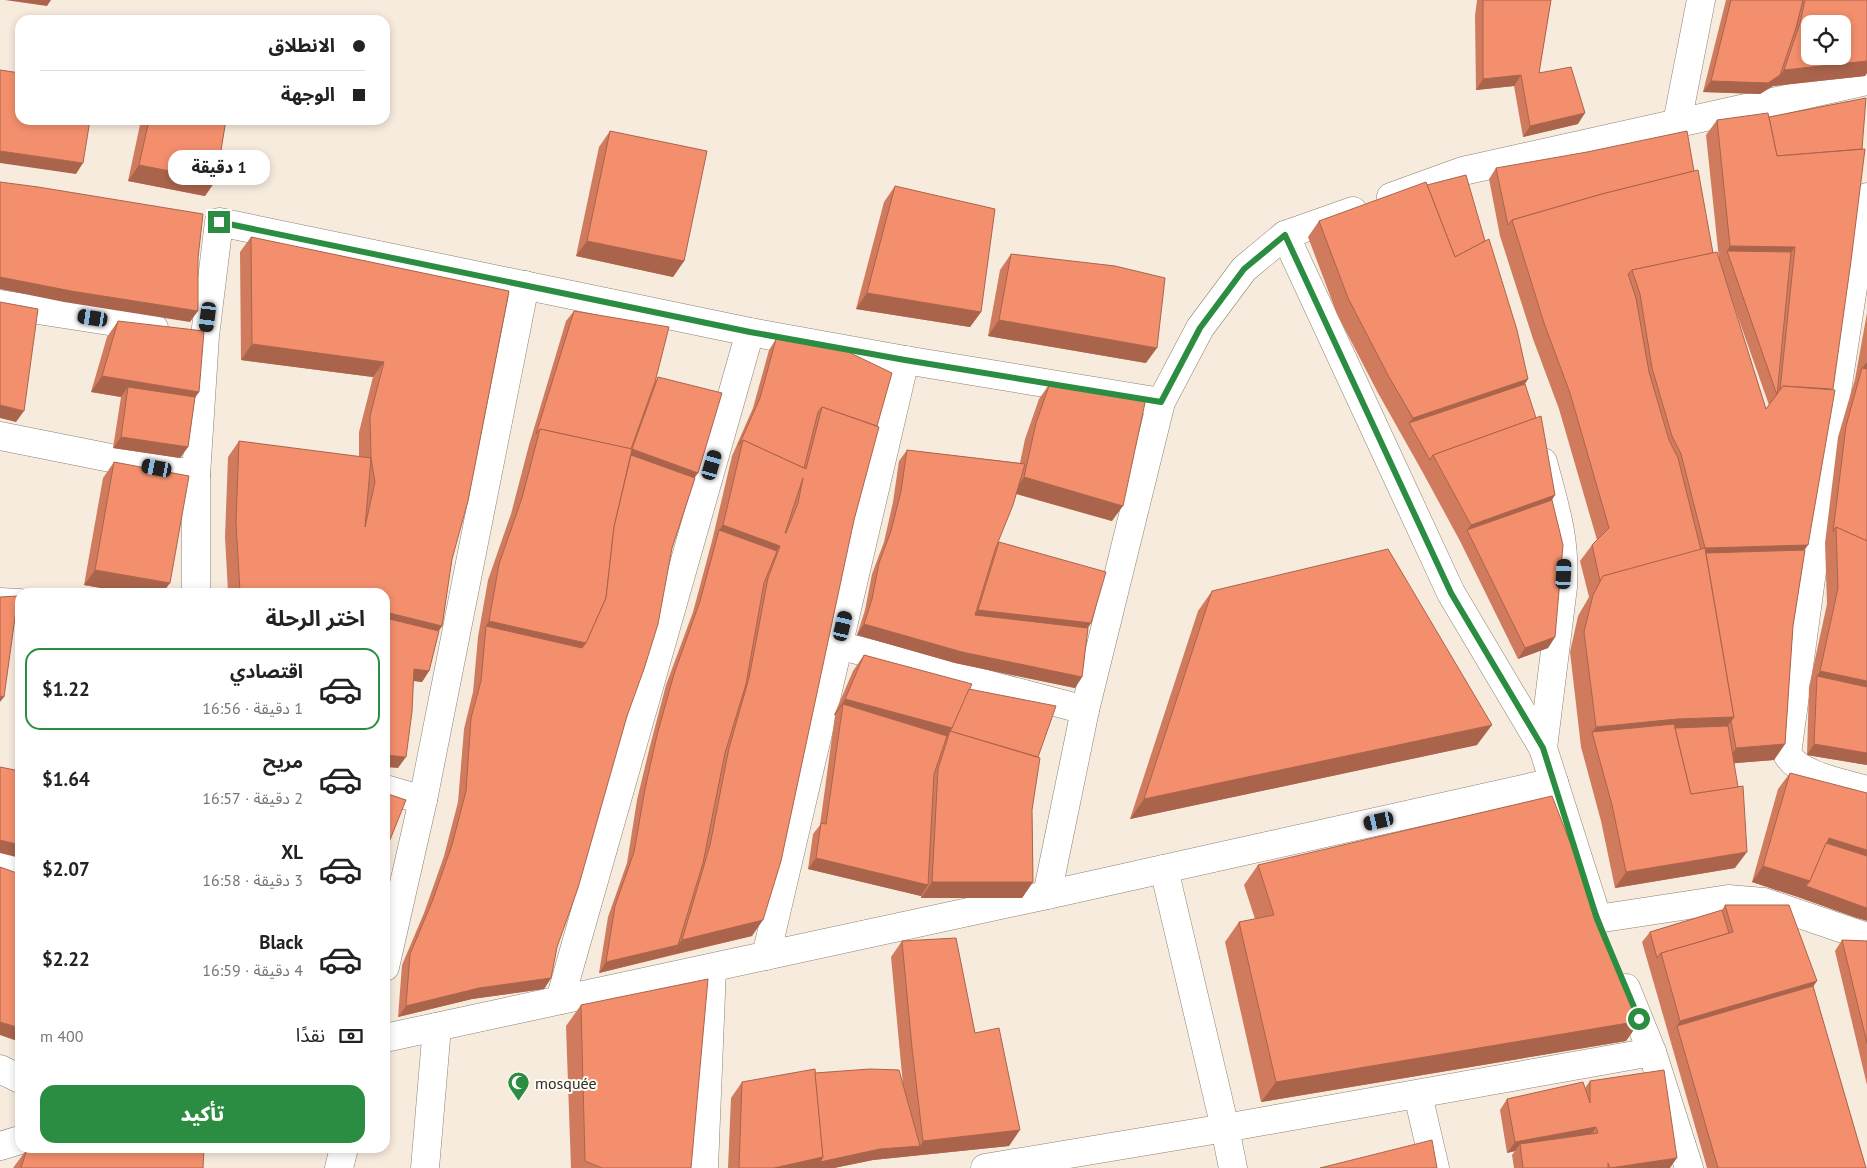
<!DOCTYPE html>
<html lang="ar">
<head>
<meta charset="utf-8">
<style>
	body { margin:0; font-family:"PT Sans","Noto Sans Arabic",sans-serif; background:#f6f6f6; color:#222; direction:rtl; height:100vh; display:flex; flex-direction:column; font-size:19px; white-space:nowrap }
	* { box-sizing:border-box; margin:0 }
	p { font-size:16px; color:#767676 }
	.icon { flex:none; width:28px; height:28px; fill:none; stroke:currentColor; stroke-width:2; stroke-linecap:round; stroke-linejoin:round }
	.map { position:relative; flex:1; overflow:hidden; direction:ltr }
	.drawer { position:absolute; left:15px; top:588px; width:375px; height:565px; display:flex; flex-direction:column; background:#fff; border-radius:15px; box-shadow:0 2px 8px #0003; direction:rtl }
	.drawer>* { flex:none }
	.hud { position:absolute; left:15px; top:15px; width:375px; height:110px; border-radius:15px; box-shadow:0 2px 8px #0003; direction:rtl; display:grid; align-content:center; height:110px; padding:0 25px; background:#fff }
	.tools { position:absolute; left:1801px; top:15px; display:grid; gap:10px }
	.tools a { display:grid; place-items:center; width:50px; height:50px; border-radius:10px; background:#fff; box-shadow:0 2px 8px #0003; font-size:25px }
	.end { position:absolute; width:22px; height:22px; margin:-11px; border:6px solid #2b8d41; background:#fff; box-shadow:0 0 0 2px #fff }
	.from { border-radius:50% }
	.bubble { position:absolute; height:35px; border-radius:15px; background:#fff; box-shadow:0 2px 8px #0003; font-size:16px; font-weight:800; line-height:35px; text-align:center; direction:rtl }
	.car { position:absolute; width:15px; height:30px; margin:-15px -8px; border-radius:6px; box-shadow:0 0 4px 1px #0007; background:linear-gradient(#222 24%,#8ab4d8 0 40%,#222 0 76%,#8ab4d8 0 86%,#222 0) }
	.hud b { display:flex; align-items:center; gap:18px; height:48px; font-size:19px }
	.hud b+b { border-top:1px solid #e0e0e0 }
	.hud i { width:12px; height:12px; background:#222 }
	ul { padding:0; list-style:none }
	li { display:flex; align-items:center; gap:15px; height:82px; margin:0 10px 8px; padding:0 15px; border:2px solid transparent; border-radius:15px }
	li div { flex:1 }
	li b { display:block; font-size:19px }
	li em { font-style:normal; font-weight:800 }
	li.current { border-color:#2b8d41 }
	li>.icon { width:45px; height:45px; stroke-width:1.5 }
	h2 { padding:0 25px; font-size:22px; line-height:60px }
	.pay { display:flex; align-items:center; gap:12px; height:55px; padding:0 25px; font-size:19px }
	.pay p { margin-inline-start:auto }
	.cta { display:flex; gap:10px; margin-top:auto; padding:10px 25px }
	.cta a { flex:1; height:58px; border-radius:15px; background:#2b8d41; color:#fff; font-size:20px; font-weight:800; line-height:58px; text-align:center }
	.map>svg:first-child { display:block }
</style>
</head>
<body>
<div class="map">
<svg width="1867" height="1168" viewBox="0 0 1867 1168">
	<rect width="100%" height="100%" fill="#f7ebdd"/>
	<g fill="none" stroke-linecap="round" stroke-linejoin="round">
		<defs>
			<g id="minor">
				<polyline points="1677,123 1701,0"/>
				<polyline points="1391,197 1463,171 1867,81"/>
				<path d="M 1867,197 L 1834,410 L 1787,754 C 1799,776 1844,783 1867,790"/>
				<polyline points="1285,235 1451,593 1543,748 1595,911"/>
				<polyline points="0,304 154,328"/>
				<polyline points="0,436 196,475"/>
				<path d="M 1543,462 C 1555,507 1566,539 1563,587 L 1543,748"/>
				<polyline points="196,592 196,475 205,336 219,222 750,332 905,360 1161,402"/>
				<polyline points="0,602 20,603"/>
				<polyline points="838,645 1085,710"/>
				<polyline points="385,789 423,800"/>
				<polyline points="0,865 20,871"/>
				<polyline points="1047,895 1085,710 1161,402 1200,328 1244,269 1285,235 1353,211"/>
				<polyline points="1597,919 1728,899 1764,902 1867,937"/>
				<polyline points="766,956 905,360"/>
				<polyline points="385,967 423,800 525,285"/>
				<polyline points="1626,988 1652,1052 1689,1168"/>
				<polyline points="560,1000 750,332"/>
				<polyline points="385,1038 1047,895 1554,782"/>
				<polyline points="0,1069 20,1079"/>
				<polyline points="1418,1095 1435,1168"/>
				<polyline points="0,1146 20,1140"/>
				<polyline points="339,1168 344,1148"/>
				<polyline points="425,1168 437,1027"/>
				<polyline points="704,1168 712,968"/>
				<polyline points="985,1168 1225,1128 1164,869"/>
				<polyline points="1233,1168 1225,1128 1652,1052"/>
			</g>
		</defs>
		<use href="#minor" stroke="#8b8073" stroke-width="29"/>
		<use href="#minor" stroke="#fff" stroke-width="28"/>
	</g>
	<g fill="#d17b5e" fill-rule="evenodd">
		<polygon points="1477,0 1551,0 1539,73 1578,124 1523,137 1514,86 1476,90 1475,16"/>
		<polygon points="1726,0 1867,0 1867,73 1865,76 1773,86 1760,94 1703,92"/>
		<path d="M 1866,98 L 1805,550 L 1793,626 L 1785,744 L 1774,760 L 1734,763 L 1735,868 L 1615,888 L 1601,821 L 1581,747 L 1570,652 L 1578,616 L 1589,597 L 1580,561 L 1592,545 L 1597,540 L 1559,409 L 1533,339 L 1500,236 L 1489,179 L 1496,168 L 1694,171 L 1713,253 L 1719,259 L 1706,135 L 1717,120 L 1769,117 ZM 1727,286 L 1769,405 L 1766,409 Z"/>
		<polygon points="141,120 226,120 216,180 205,196 128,181"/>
		<polygon points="610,131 684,261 673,277 576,256 599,147"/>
		<polygon points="1427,185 1485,241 1528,379 1525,384 1555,495 1552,500 1555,637 1548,648 1518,659 1460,541 1422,471 1378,393 1337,314 1308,237 1319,221"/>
		<polygon points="895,186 981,312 970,327 856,309 884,202"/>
		<polygon points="251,237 509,291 452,559 442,626 439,631 429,671 422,682 414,681 398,768 385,592 228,592 225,537 228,457 239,441 359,457 359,432 373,377 241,360 240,252"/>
		<polygon points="1011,254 1146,363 988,336 1000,270"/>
		<polygon points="574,311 655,382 658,377 695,478 672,548 627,716 557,947 551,978 544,989 472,999 398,1017 402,965 424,913 444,856 458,802 464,729 473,692 478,637 488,580 511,514 529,445 566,321"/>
		<polygon points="1867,313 1867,765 1807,755 1809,687 1827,604 1825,543 1838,437 1855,379"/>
		<polygon points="118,321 199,392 195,397 188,447 180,458 113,448 121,397 91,392 107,337"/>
		<polygon points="776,339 877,426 752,936 599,973 608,917 627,863 637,800 650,746 666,685 693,612 712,541 732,456 753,408 769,350"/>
		<polygon points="1050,383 1112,521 1016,494 996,547 999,542 1091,623 1088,628 1082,677 1075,688 955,663 857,635 865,610 872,574 884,542 893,502 899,461 907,450 1020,463 1025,439 1039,399"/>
		<polygon points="114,462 170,583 163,592 124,592 84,585 103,478"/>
		<polygon points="1212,591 1477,745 1130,819 1198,611"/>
		<polygon points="864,655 969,689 1038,757 1032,810 1033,882 1022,898 921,898 921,896 808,869 813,834 820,825 835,715 834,715 853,671"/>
		<polygon points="1790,773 1857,918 1798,897 1752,882 1778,789"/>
		<polygon points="1258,865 1640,1021 1626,1041 1261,1102 1225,942 1239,922 1255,919 1244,885"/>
		<polygon points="1725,905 1813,986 1866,1168 1707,1168 1642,942 1650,932 1722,910"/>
		<polygon points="1842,940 1867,941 1867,1085 1835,951"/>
		<polygon points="902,941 975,1033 1009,1146 873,1160 834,1168 728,1168 731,1098 742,1082 815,1073 903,1085 901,1064 891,957"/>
		<polygon points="581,1005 691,1168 571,1168 566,1026"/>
		<polygon points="1590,1081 1670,1168 1514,1168 1512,1155 1515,1151 1507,1153 1500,1110 1507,1099 1585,1088"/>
		<polygon points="27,1149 203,1168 13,1168"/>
	</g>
	<g fill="#aa644c">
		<polygon points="5,0 51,0 47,6"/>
		<polygon points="1867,61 1867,73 1865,76 1773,86 1760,94 1703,92 1711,81 1780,75 1784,70"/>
		<polygon points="1521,75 1514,86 1476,90 1483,79"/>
		<polygon points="1585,113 1578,124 1523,137 1530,126"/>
		<polygon points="0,151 83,163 76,174 0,163"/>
		<polygon points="139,165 216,180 205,196 128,181"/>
		<polygon points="587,241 684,261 673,277 576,256"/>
		<polygon points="1730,246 1795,247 1784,263 1727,251"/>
		<polygon points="0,277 198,311 190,322 64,302 0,289"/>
		<polygon points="867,293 981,312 970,327 856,309"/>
		<polygon points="999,320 1157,348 1146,363 988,336"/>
		<polygon points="252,344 384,362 373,377 241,360"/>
		<polygon points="1866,363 1867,363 1867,382 1862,368"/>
		<polygon points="102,376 199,392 188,408 128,387 121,397 91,392"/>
		<polygon points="1528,379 1517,395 1409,423 1413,418"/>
		<polygon points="0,405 24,411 16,422 0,418"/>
		<polygon points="121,437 188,447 180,458 113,448"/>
		<polygon points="632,449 698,473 687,489 626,467"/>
		<polygon points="1024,477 1123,506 1112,521 1013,493"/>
		<polygon points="1555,495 1544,511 1467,530 1471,525"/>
		<polygon points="723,525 780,546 769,562 719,530"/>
		<polygon points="1808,545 1793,566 1705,568 1705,548"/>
		<polygon points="95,570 170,583 163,592 124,592 84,585"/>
		<polygon points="978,610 1091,623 1080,639 967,626"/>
		<polygon points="385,612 442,626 431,642 385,631"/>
		<polygon points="489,621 586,643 574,659 486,626"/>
		<polygon points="864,624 1082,677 1075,688 955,663 857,635"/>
		<polygon points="1555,637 1548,648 1518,659 1525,648"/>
		<polygon points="414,669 429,671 422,682 406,680"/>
		<polygon points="1820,671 1867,681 1867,699 1817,676"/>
		<polygon points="0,696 4,697 0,702"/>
		<polygon points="845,699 952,728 941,743 843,704 835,715 834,715"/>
		<polygon points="1734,717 1720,737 1592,732 1581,747 1596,727 1677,719"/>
		<polygon points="1492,725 1477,745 1130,819 1144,799"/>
		<polygon points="1785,744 1774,760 1725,764 1736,748"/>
		<polygon points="1814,744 1867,753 1867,765 1807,755"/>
		<polygon points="385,755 406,757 398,768 385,767"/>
		<polygon points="1829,838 1867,850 1867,869 1820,854"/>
		<polygon points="0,840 20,845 20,850 16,857 0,853"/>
		<polygon points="1747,852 1735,868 1615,888 1626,872"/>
		<polygon points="816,858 928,885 921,896 808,869"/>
		<polygon points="1763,866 1810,881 1798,897 1752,882"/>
		<polygon points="932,882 1033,882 1022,898 921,898"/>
		<polygon points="1806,886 1867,908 1867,921 1857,918 1798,897"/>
		<polygon points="763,920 752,936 671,955 682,940"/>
		<polygon points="678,945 671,955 599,973 606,962"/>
		<polygon points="551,978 544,989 472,999 398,1017 406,1006 479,988"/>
		<polygon points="1817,981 1806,997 1677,1026 1669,1037 1680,1021"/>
		<polygon points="1640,1021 1626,1041 1261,1102 1276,1082"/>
		<polygon points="0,1022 20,1028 20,1042 0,1035"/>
		<polygon points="1596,1127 1589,1138 1520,1144 1515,1151 1507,1153 1515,1142"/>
		<polygon points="1020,1130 1009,1146 873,1160 834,1168 774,1168 823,1157 880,1149 920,1146 923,1141"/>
		<polygon points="1677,1158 1670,1168 1610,1168"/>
	</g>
	<g fill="#f38f6d" stroke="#aa644c" fill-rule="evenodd">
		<polygon points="1483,0 1551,0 1539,73 1571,67 1585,113 1530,126 1521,75 1483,79"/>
		<polygon points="1731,0 1803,0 1796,28 1780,75 1768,83 1711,81"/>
		<path d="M 1805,0 L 1867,0 L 1867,61 L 1784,70 L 1800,23 ZM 1810,24 L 1842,24 L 1842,56 L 1810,56 Z"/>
		<polygon points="0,70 20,73 20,120 90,120 83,163 0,151"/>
		<polygon points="1866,98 1862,149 1777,156 1769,117"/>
		<polygon points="1768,113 1777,156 1865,149 1851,261 1833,389 1783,386 1780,390 1795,247 1730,246 1717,120"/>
		<polygon points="149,120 226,120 216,180 139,165"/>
		<polygon points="610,131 707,151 684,261 587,241"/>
		<polygon points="1687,131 1694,171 1602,194 1512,220 1508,225 1496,168 1587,152"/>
		<polygon points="1698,170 1713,253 1632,270 1628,274 1636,298 1649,372 1669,440 1678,458 1701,550 1603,576 1600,581 1592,545 1609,528 1570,393 1544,323 1512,220 1602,194"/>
		<polygon points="1466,175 1485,241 1455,257 1427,185"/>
		<polygon points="0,182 38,187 203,214 198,258 198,311 71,291 0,277"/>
		<polygon points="1426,182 1455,257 1489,239 1517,330 1528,379 1413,418 1389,377 1348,298 1319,221"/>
		<polygon points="895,186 995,209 981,312 867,293"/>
		<path d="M 251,237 L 509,291 L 468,501 L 452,559 L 442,626 L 385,612 L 385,592 L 240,592 L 236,522 L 239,441 L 371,458 L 370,416 L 384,362 L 252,344 ZM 371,458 L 375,482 L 365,527 Z"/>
		<polygon points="1727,251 1791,252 1777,395"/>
		<polygon points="1717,252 1766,409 1783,386 1835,390 1808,545 1705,548 1681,454 1672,436 1652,368 1640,294 1632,270"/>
		<polygon points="1011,254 1115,266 1165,278 1157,348 999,320"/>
		<polygon points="0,302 38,309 24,411 0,405"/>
		<polygon points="574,311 669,327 655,382 631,449 540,429 536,434"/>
		<polygon points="118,321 204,331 199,392 102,376"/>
		<polygon points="776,339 842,349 892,373 877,426 822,407 818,412 804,468 743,440 739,445 760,398"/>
		<polygon points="1862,368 1867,369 1867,541 1836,527 1833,532 1846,426"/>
		<polygon points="658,377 722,393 698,473 632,449"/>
		<polygon points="1050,383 1146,398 1123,506 1024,477 1036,423"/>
		<polygon points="1525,384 1536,418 1433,455 1430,460 1409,423"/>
		<polygon points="128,387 195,397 188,447 121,437"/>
		<path d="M 822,407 L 879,427 L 854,520 L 781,861 L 763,920 L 682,940 L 710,845 L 729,748 L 749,678 L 768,578 L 780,546 L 723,525 L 743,440 L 806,469 ZM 803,478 L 798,503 L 786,533 L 785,533 Z"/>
		<polygon points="1541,416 1555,495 1471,525 1433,455"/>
		<polygon points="540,429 632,449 614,527 606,598 586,643 489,621 499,564 522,498"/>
		<polygon points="907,450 1025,464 1013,505 996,547 975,615 1088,628 1082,677 962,652 864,624 872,599 879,563 891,531 901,491"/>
		<polygon points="631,455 695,478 672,548 658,624 644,669 627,716 578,888 557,947 551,978 479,988 406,1006 410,954 432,902 452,845 466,791 471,718 481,681 486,626 582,648 586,643 606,598 614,527"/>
		<polygon points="114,462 189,476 170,583 95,570"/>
		<polygon points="1552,500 1563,545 1555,637 1525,648 1467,530"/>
		<polygon points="1836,527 1867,541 1867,681 1820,671 1838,588"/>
		<polygon points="719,530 777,551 764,583 746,684 725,753 703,863 678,945 606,962 615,906 634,852 645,789 657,735 674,674 700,601"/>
		<polygon points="999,542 1106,572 1091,623 978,610"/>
		<polygon points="1705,548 1734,717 1677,719 1596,727 1584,632 1593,595 1603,576"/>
		<polygon points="1388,549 1492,725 1144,799 1212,591"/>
		<polygon points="1805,550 1793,626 1785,744 1736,748 1731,721 1734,717 1706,553"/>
		<polygon points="18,596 4,697 0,696 0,597"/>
		<polygon points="385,618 439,631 429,671 414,669 412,712 406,757 385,755"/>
		<polygon points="864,655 972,684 952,728 845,699"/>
		<polygon points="1817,676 1867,687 1867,753 1814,744"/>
		<polygon points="969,689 1056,706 1038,757 950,731 947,736 952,728"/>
		<polygon points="843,704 947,736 934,774 928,885 816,858 821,823 826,824"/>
		<polygon points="1674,724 1691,794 1743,786 1747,852 1626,872 1612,805 1592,732"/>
		<polygon points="1728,726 1738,787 1691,794 1675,728"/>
		<polygon points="950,731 1040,758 1032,810 1033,882 932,882 938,769"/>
		<polygon points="0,767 20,771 20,845 0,840"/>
		<polygon points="1790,773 1867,793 1867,850 1829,838 1810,881 1763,866"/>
		<polygon points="385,793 406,800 385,852"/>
		<polygon points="1552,796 1640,1021 1276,1082 1239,922 1274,915 1258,865"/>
		<polygon points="1826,843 1867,856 1867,908 1806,886 1810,881"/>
		<polygon points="0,867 20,874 20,1028 0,1022"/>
		<polygon points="1725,905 1789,905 1817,981 1680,1021 1661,953 1733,932"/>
		<polygon points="1722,910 1729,933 1661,953 1657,958 1650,932"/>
		<polygon points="956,938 975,1033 999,1028 1020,1130 923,1141 912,1048 902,941"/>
		<polygon points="1842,940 1867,941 1867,1043"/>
		<polygon points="708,979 691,1168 602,1168 585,1161 581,1005"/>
		<polygon points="1813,986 1866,1168 1718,1168 1677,1026"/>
		<polygon points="815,1069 823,1157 774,1168 739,1168 742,1082"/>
		<polygon points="870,1069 899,1070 920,1146 880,1149 820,1162 823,1157 815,1073"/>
		<polygon points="1664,1070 1677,1158 1610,1168 1608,1163 1608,1168 1523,1168 1520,1144 1598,1133 1596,1127 1515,1142 1507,1099 1583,1082 1590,1103 1590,1081"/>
		<polygon points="1432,1140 1437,1168 1320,1168"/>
		<polygon points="51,1148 204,1148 203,1168 21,1168 27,1149"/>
	</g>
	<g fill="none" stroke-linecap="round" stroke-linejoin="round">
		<polyline stroke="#2b8d41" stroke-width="6" points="219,222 750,332 905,360 1161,402 1200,328 1244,269 1285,235 1451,593 1543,748 1597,919 1639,1019"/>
	</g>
	<defs>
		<symbol id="mosque-pin" viewBox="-11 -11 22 30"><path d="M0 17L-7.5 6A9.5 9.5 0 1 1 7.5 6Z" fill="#2b8d41" stroke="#fefaf4"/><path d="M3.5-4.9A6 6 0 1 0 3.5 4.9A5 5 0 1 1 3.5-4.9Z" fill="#fff"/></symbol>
	</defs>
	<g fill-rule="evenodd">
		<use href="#mosque-pin" x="506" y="1070" width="25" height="34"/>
	</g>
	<g text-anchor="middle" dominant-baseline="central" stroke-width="4" stroke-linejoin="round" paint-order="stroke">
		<g font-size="16" fill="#2f2b25" stroke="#fefaf4" text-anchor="start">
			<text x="535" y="1083">mosquée</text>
		</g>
	</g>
</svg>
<div class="tools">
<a><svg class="icon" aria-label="locate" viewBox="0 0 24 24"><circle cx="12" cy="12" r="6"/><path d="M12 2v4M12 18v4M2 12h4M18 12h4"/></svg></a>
</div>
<i class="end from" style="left:1639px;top:1019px"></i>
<i class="end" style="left:219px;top:222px"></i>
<div class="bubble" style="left:168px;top:150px;width:102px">1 دقيقة</div>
<i class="car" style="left:208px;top:317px;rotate:187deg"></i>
<i class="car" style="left:93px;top:318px;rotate:279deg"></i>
<i class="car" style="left:712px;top:465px;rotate:16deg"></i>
<i class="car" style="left:157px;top:468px;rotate:281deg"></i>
<i class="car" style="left:1564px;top:574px;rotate:3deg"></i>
<i class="car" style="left:843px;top:626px;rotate:13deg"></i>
<i class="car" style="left:1379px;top:821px;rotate:257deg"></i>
<div class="hud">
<b><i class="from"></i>الانطلاق</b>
<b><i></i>الوجهة</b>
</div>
<section class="drawer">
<h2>اختر الرحلة</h2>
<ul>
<li class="current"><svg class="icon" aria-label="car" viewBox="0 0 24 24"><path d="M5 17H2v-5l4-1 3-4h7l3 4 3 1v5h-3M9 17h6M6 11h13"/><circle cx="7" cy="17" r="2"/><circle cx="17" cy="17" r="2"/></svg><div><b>اقتصادي</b><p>1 دقيقة · 16:56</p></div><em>$1.22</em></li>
<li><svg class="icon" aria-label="car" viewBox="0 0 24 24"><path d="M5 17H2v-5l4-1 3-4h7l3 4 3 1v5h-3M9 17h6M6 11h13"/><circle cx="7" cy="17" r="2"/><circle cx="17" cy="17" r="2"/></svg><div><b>مريح</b><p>2 دقيقة · 16:57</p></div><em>$1.64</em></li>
<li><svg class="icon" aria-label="car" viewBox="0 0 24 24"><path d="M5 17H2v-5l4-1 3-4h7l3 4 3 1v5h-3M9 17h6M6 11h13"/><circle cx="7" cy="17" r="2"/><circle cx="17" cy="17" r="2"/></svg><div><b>XL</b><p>3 دقيقة · 16:58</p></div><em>$2.07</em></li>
<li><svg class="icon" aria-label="car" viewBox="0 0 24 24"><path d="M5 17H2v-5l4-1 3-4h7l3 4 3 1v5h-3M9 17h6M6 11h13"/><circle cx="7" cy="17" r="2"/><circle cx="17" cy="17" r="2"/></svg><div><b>Black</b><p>4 دقيقة · 16:59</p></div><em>$2.22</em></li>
</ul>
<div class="pay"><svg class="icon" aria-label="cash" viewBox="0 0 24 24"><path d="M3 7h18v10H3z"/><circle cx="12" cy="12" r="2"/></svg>نقدًا<p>400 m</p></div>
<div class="cta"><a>تأكيد</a></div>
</section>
</div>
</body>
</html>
